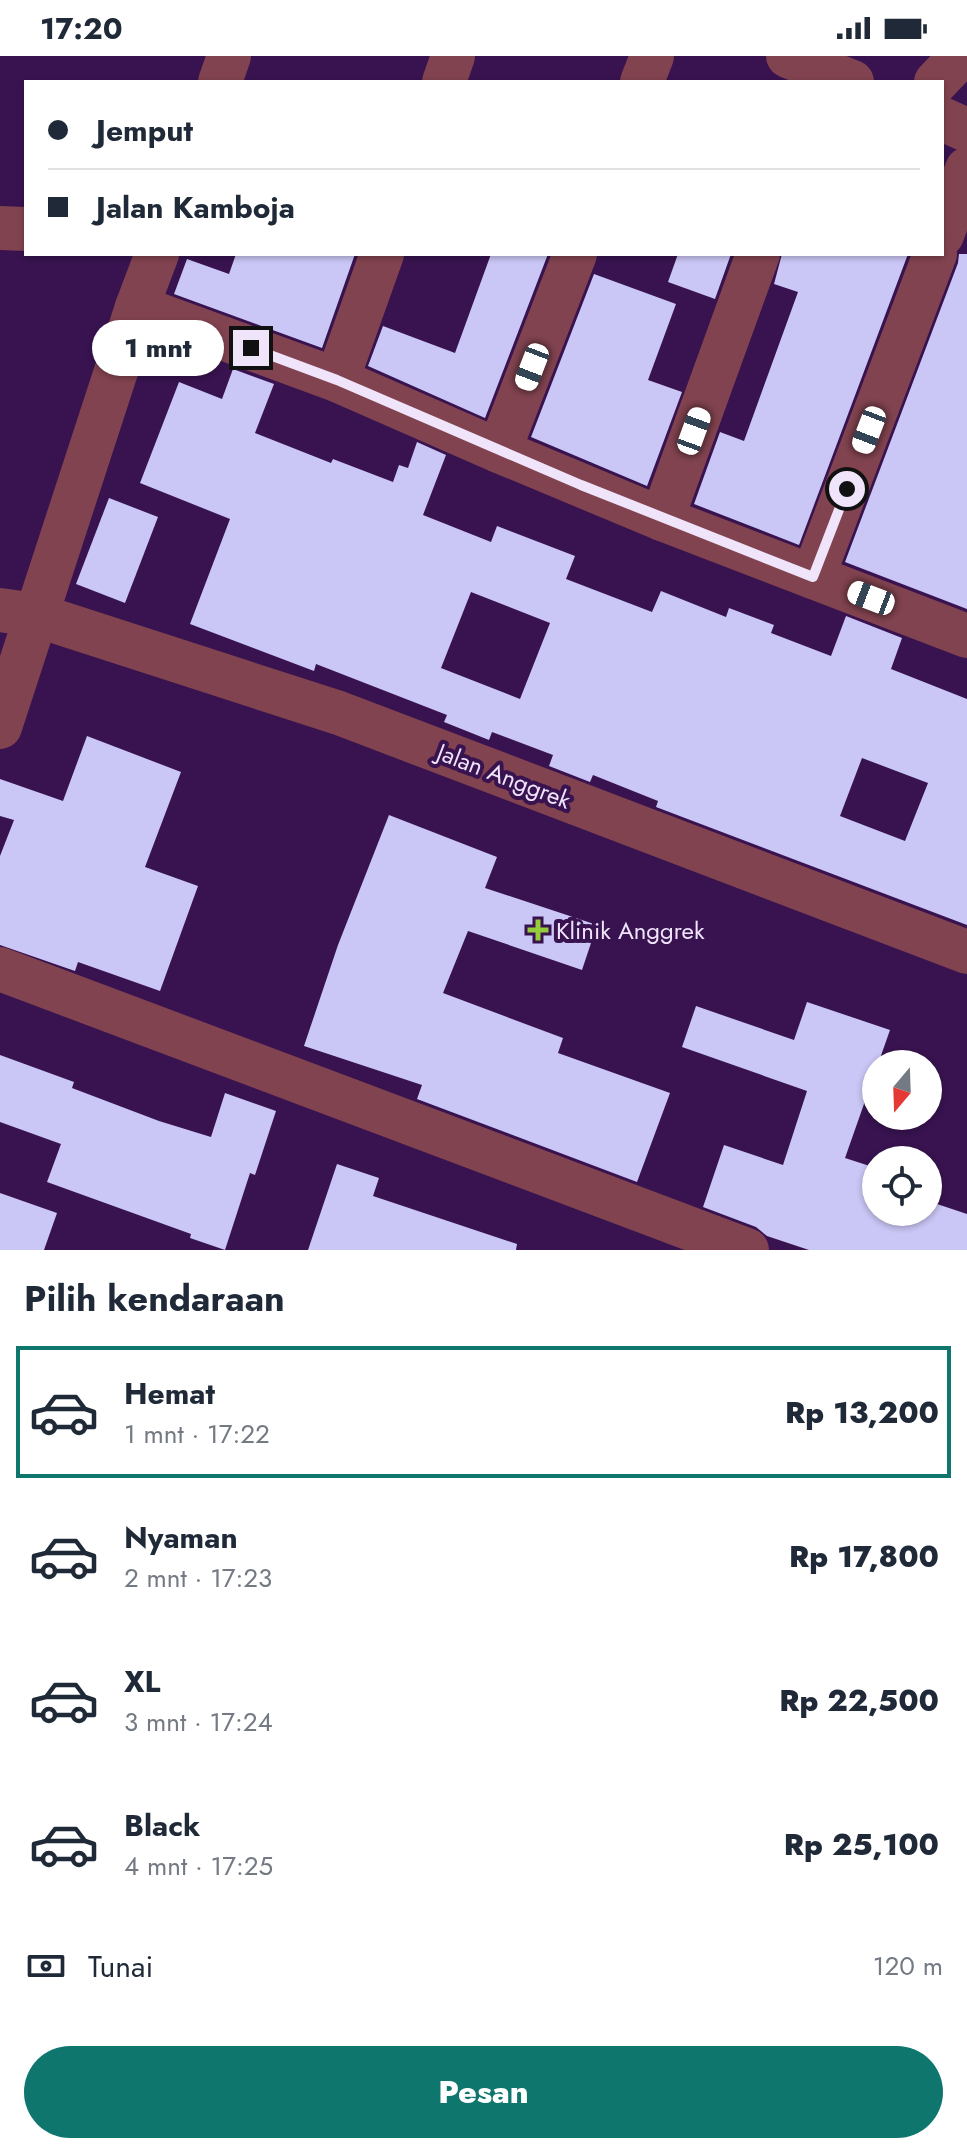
<!DOCTYPE html>
<html lang="id">
<head>
<meta charset="utf-8">
<style>
	body { margin:0; font-family:Jost,sans-serif; background:#f6f6f7; color:#1f2937; height:100vh; display:flex; flex-direction:column; font-size:30px; white-space:nowrap }
	* { box-sizing:border-box; margin:0 }
	p { font-size:26px; color:#747a83 }
	.icon { flex:none; width:44px; height:44px; fill:none; stroke:currentColor; stroke-width:2; stroke-linecap:round; stroke-linejoin:round }
	.map { position:relative; height:1194px; overflow:hidden }
	.details { display:flex; flex-direction:column; background:#fff; flex:1 }
	.details>* { flex:none }
	.top-card { position:absolute; left:24px; top:24px; width:920px; height:176px; border-radius:0px; box-shadow:0 2px 6px #0004; display:grid; align-content:center; height:176px; padding:0 24px; background:#fff }
	.needle { width:52px; rotate:199deg }
	.tools { position:absolute; left:862px; top:994px; display:grid; gap:16px }
	.tools a { display:grid; place-items:center; width:80px; height:80px; border-radius:50%; background:#fff; box-shadow:0 2px 6px #0004; font-size:40px }
	.end { position:absolute; width:36px; height:36px; margin:-18px; border:10px solid #efe4fa; background:#111; box-shadow:0 0 0 4px #111 }
	.from { border-radius:50% }
	.bubble { position:absolute; height:56px; border-radius:28px; background:#fff; box-shadow:0 2px 6px #0004; font-size:26px; font-weight:800; line-height:56px; text-align:center }
	.car { position:absolute; width:24px; height:48px; margin:-24px -12px; border-radius:10px; box-shadow:0 0 6px 2px #0007; background:linear-gradient(#fff 24%,#345 0 40%,#fff 0 76%,#345 0 86%,#fff 0) }
	.top-card b { display:flex; align-items:center; gap:28px; height:76px; font-size:30px }
	.top-card b+b { border-top:2px solid #e0e1e3 }
	.top-card i { width:20px; height:20px; background:#1f2937 }
	ul { padding:0; list-style:none }
	li { display:flex; align-items:center; gap:24px; height:132px; margin:0 16px 12px; padding:0 8px; border:4px solid transparent; border-radius:0px }
	li div { flex:1 }
	li b { display:block; font-size:30px }
	li em { font-style:normal; font-weight:800 }
	li.selected { border-color:#0f766e }
	li>.icon { width:72px; height:72px; stroke-width:1.5 }
	h2 { padding:0 24px; font-size:36px; line-height:96px }
	.pay { display:flex; align-items:center; gap:20px; height:88px; padding:0 24px; font-size:30px }
	.pay p { margin-inline-start:auto }
	.primary-button { display:flex; gap:16px; margin-top:auto; padding:16px 24px }
	.primary-button a { flex:1; height:92px; border-radius:48px; background:#0f766e; color:#fff; font-size:32px; font-weight:800; line-height:92px; text-align:center }
	.status { display:flex; justify-content:space-between; align-items:center; height:56px; padding:0 40px; background:#fff; direction:ltr }
	.status svg { height:22px; fill:currentColor }
	.map>svg:first-child { display:block }
</style>
</head>
<body>
<div class="status"><b>17:20</b><svg viewBox="0 0 49 12"><path d="M0 12V9h3v3zM5 12V6h3v6zM10 12V3h3v9zM15 12V0h3v12zM26 1h20v11H26zM47 4h2v5h-2z"/></svg></div>
<div class="map">
<svg width="967" height="1194" viewBox="0 0 967 1194">
	<rect width="100%" height="100%" fill="#381350"/>
	<g fill="#cac6f5" fill-rule="evenodd">
		<polygon points="236,198 355,198 322,292 174,238 187,203 229,218"/>
		<polygon points="491,198 548,198 485,362 368,310 383,270 455,297"/>
		<polygon points="678,198 731,198 715,243 668,226"/>
		<polygon points="782,198 908,198 799,489 694,448 720,376 744,385 798,236 774,228"/>
		<polygon points="959,198 967,198 967,553 845,506 958,207"/>
		<polygon points="594,218 676,248 648,324 682,336 647,430 531,381"/>
		<path d="M 233,313 L 274,328 L 255,377 L 331,407 L 333,403 L 393,426 L 399,409 L 408,412 L 417,386 L 446,399 L 423,459 L 491,486 L 497,470 L 575,500 L 566,523 L 652,556 L 661,535 L 726,561 L 729,552 L 774,569 L 771,577 L 831,600 L 846,560 L 902,582 L 891,613 L 967,643 L 967,869 L 656,751 L 658,745 L 593,719 L 590,726 L 549,710 L 553,699 L 492,676 L 489,684 L 444,666 L 447,659 L 316,608 L 314,615 L 190,568 L 230,463 L 140,427 L 179,326 L 222,343 ZM 471,536 L 550,567 L 520,643 L 441,612 ZM 862,702 L 928,727 L 905,785 L 840,760 Z"/>
		<polygon points="109,442 158,461 125,547 76,528"/>
		<polygon points="87,680 181,716 145,811 198,830 160,935 78,906 75,915 0,889 0,800 14,764 0,760 0,723 63,745"/>
		<polygon points="389,759 497,801 485,832 597,869 582,914 468,875 443,937 563,982 558,997 670,1037 637,1126 417,1043 422,1029 304,990 338,889"/>
		<polygon points="807,946 890,974 845,1102 876,1112 876,1156 928,1156 928,1145 967,1158 967,1194 809,1194 767,1180 756,1171 703,1151 724,1089 783,1109 807,1035 682,991 696,950 794,984"/>
		<polygon points="0,999 74,1026 72,1032 159,1065 211,1081 225,1037 276,1055 255,1119 250,1117 225,1194 190,1182 191,1178 47,1126 61,1088 0,1066"/>
		<polygon points="337,1108 379,1122 373,1140 517,1188 516,1194 308,1194"/>
		<polygon points="0,1137 57,1157 44,1194 0,1194"/>
	</g>
	<g fill="none" stroke-linecap="round" stroke-linejoin="round">
		<g stroke="#81434f" stroke-width="44">
			<polyline points="788,0 852,26"/>
			<polyline points="220,26 229,0"/>
			<polyline points="444,26 453,0"/>
			<polyline points="642,26 652,0"/>
			<polyline points="936,26 961,0"/>
			<polyline points="942,63 967,74"/>
			<polyline points="0,172 26,173"/>
			<polyline points="942,179 967,113"/>
			<polyline points="137,251 337,324 499,395 662,463 967,580"/>
			<polyline points="337,324 382,198"/>
			<polyline points="499,395 575,198"/>
			<polyline points="662,463 758,198"/>
			<polyline points="813,521 935,198"/>
			<polyline points="0,554 36,559 339,657 967,896"/>
			<polyline points="0,671 137,251 157,198"/>
			<polyline points="0,913 747,1194"/>
		</g>
	</g>
	<g fill="none" stroke-linecap="round" stroke-linejoin="round">
		<polyline stroke="#efe4fa" stroke-width="10" points="251,292 337,324 581,429 813,521 847,433"/>
	</g>
	<path fill="#94cc3b" stroke="#381350" stroke-width="3" d="M534 862h8v8h8v8h-8v8h-8v-8h-8v-8h8z"/>
	<g text-anchor="middle" dominant-baseline="central" stroke-width="8" stroke-linejoin="round" paint-order="stroke">
		<g font-size="24" fill="#efe4fa" stroke="#381350">
			<text transform="translate(504 720) rotate(21)">Jalan Anggrek</text>
		</g>
		<g font-size="24" fill="#efe4fa" stroke="#381350" text-anchor="start">
			<text x="556" y="874">Klinik Anggrek</text>
		</g>
	</g>
</svg>
<div class="tools">
<a><svg class="needle" viewBox="-14 -14 28 28"><path d="M0-13l5 13h-10z" fill="#e53935"/><path d="M0 13l5-13h-10z" fill="#747a83"/></svg></a>
<a><svg class="icon" aria-label="locate" viewBox="0 0 24 24"><circle cx="12" cy="12" r="6"/><path d="M12 2v4M12 18v4M2 12h4M18 12h4"/></svg></a>
</div>
<i class="end from" style="left:847px;top:433px"></i>
<i class="end" style="left:251px;top:292px"></i>
<div class="bubble" style="left:92px;top:264px;width:132px">1 mnt</div>
<i class="car" style="left:532px;top:311px;rotate:201deg"></i>
<i class="car" style="left:869px;top:374px;rotate:201deg"></i>
<i class="car" style="left:694px;top:375px;rotate:20deg"></i>
<i class="car" style="left:871px;top:542px;rotate:291deg"></i>
<div class="top-card">
<b><i class="from"></i>Jemput</b>
<b><i></i>Jalan Kamboja</b>
</div>
</div>
<section class="details">
<h2>Pilih kendaraan</h2>
<ul>
<li class="selected"><svg class="icon" aria-label="car" viewBox="0 0 24 24"><path d="M5 17H2v-5l4-1 3-4h7l3 4 3 1v5h-3M9 17h6M6 11h13"/><circle cx="7" cy="17" r="2"/><circle cx="17" cy="17" r="2"/></svg><div><b>Hemat</b><p>1 mnt · 17:22</p></div><em>Rp 13,200</em></li>
<li><svg class="icon" aria-label="car" viewBox="0 0 24 24"><path d="M5 17H2v-5l4-1 3-4h7l3 4 3 1v5h-3M9 17h6M6 11h13"/><circle cx="7" cy="17" r="2"/><circle cx="17" cy="17" r="2"/></svg><div><b>Nyaman</b><p>2 mnt · 17:23</p></div><em>Rp 17,800</em></li>
<li><svg class="icon" aria-label="car" viewBox="0 0 24 24"><path d="M5 17H2v-5l4-1 3-4h7l3 4 3 1v5h-3M9 17h6M6 11h13"/><circle cx="7" cy="17" r="2"/><circle cx="17" cy="17" r="2"/></svg><div><b>XL</b><p>3 mnt · 17:24</p></div><em>Rp 22,500</em></li>
<li><svg class="icon" aria-label="car" viewBox="0 0 24 24"><path d="M5 17H2v-5l4-1 3-4h7l3 4 3 1v5h-3M9 17h6M6 11h13"/><circle cx="7" cy="17" r="2"/><circle cx="17" cy="17" r="2"/></svg><div><b>Black</b><p>4 mnt · 17:25</p></div><em>Rp 25,100</em></li>
</ul>
<div class="pay"><svg class="icon" aria-label="cash" viewBox="0 0 24 24"><path d="M3 7h18v10H3z"/><circle cx="12" cy="12" r="2"/></svg>Tunai<p>120 m</p></div>
<div class="primary-button"><a>Pesan</a></div>
</section>
</body>
</html>
